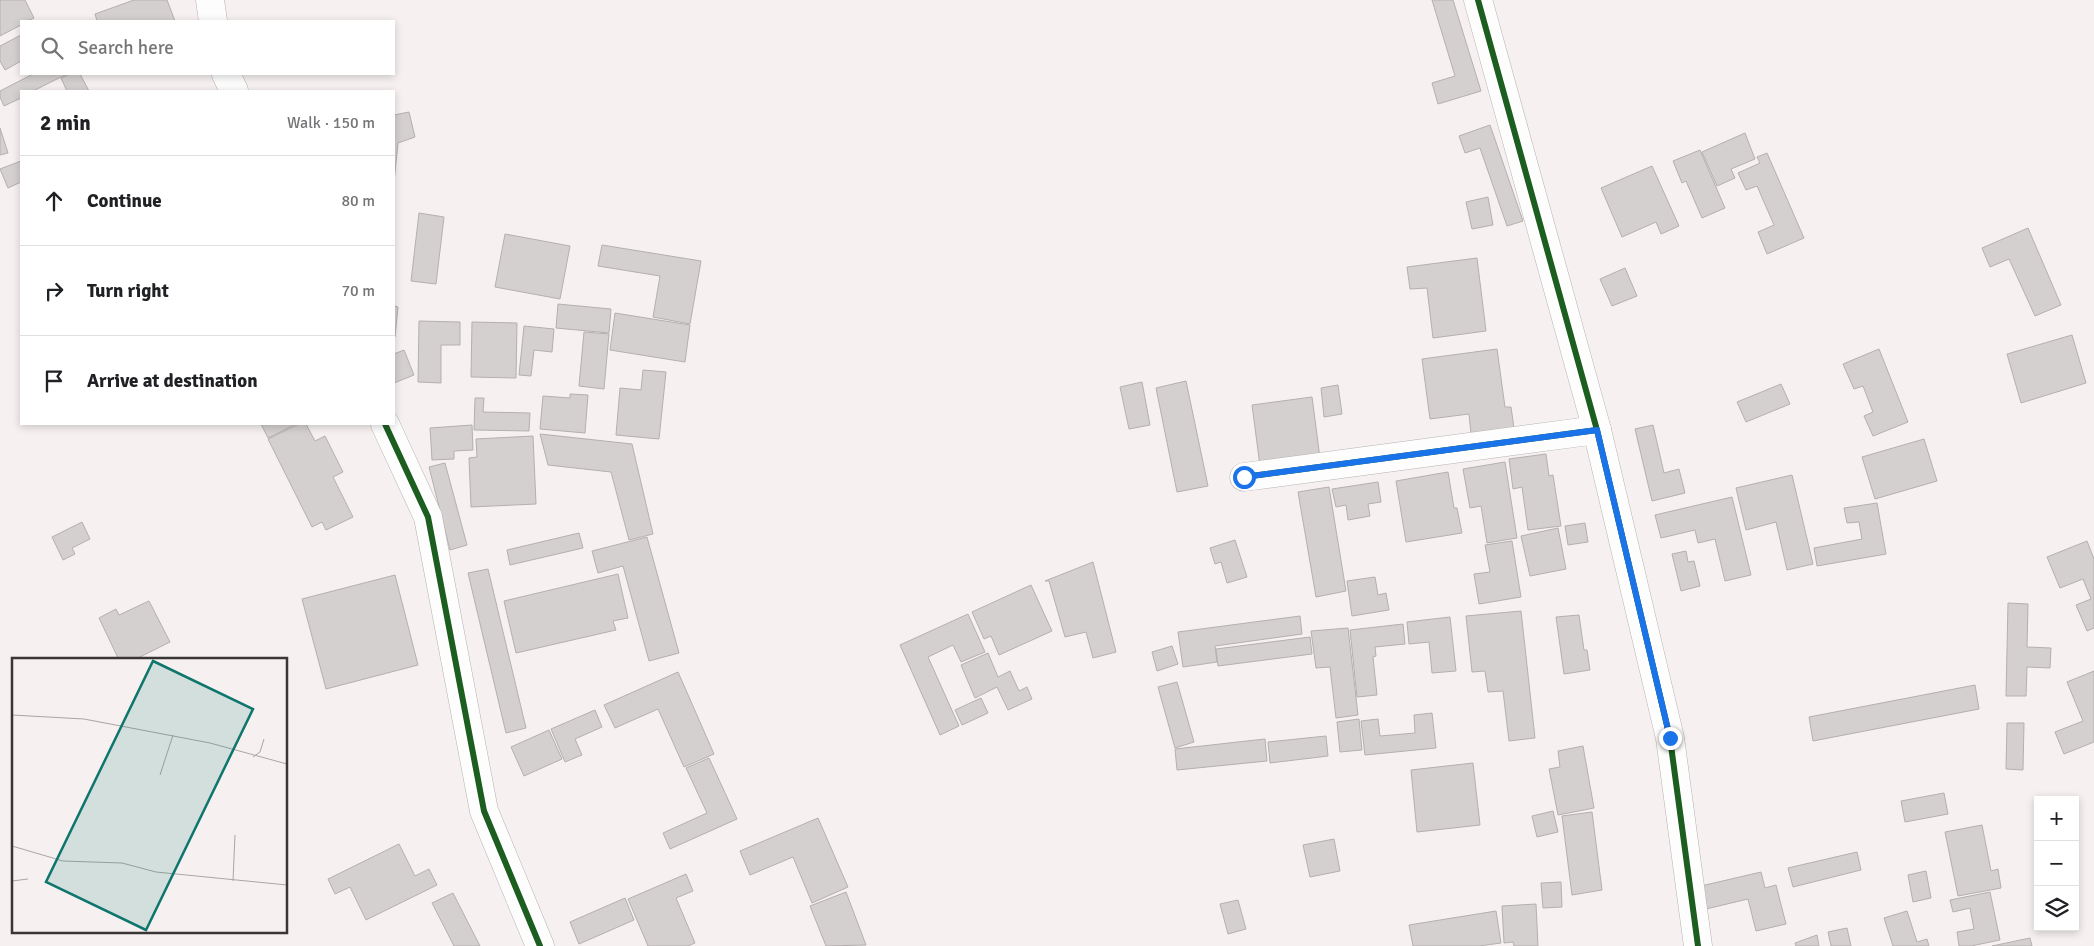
<!DOCTYPE html>
<html lang="en">
<head>
<meta charset="utf-8">
<style>
  :root { --surface:#fff; --page:#f6f6f6; --text:#202124; --muted:#757577; --line:#e0e0e0 }
  body { margin:0; font-family:Signika,sans-serif; background:var(--page); color:var(--text) }
  .controls { position:absolute; right:15px; bottom:15px; display:grid; overflow:hidden; border-radius:0px; box-shadow:0 2px 8px #0003 }
  .controls button { width:45px; height:45px; display:grid; place-items:center; padding:0; border:0; border-bottom:1px solid var(--line); background:var(--surface); color:var(--text); font:25px sans-serif }
  .stop { position:absolute; width:15px; height:15px; margin:-11px; border:4px solid #1a73e8; border-radius:50%; background:#fff }
  .stop.end { background:#1a73e8; border-color:#fff; box-shadow:0 1px 5px #0008 }
  .list { margin:0; padding:0; list-style:none }
  h2 { display:flex; justify-content:space-between; align-items:center; height:65px; margin:0; padding:0 20px; font-size:21px }
  h2 small { font-size:16px; font-weight:400; color:var(--muted) }
  .list li { display:grid; grid-template-columns:32px 1fr auto; gap:15px; align-items:center; box-sizing:border-box; height:90px; padding:0 20px; border-top:1px solid var(--line) }
  .list b { display:block; font-size:19px; white-space:nowrap }
  .list em { font-size:16px; font-style:normal; color:var(--muted) }
  .icon { flex:none; width:28px; height:28px; fill:none; stroke:currentColor; stroke-width:2; stroke-linecap:round; stroke-linejoin:round }
  .map { position:relative; flex:none; width:2094px; height:946px; overflow:hidden }
  .search { position:absolute; background:var(--surface); box-shadow:0 2px 8px #0003; left:20px; top:20px; width:375px; height:55px; display:flex; align-items:center; gap:12px; box-sizing:border-box; padding:0 18px; border-radius:0px; color:var(--muted); font-size:19px }
  .panel { position:absolute; background:var(--surface); box-shadow:0 2px 8px #0003; left:20px; top:90px; width:375px; height:335px; border-radius:0px }
  .map>svg:first-child { display:block }
</style>
</head>
<body>
<div class="map">
<svg width="2094" height="946" viewBox="0 0 2094 946">
  <rect width="100%" height="100%" fill="#f6f1f0"/>
  <g fill="#d4d0cf" stroke="#b4b0af">
    <polygon points="0,0 25,0 34,18 27,21 21,21 21,25 0,36"/>
    <polygon points="134,0 167,0 175,21 97,21 95,14"/>
    <polygon points="1432,0 1453,0 1481,91 1438,104 1432,83 1455,76"/>
    <polygon points="21,35 21,61 5,70 0,61 0,46"/>
    <polygon points="33,74 67,74 33,91 21,91 21,98 4,106 0,97 0,91"/>
    <polygon points="70,74 80,74 89,91 67,91 61,78"/>
    <polygon points="409,112 415,137 398,143 394,182 394,115"/>
    <polygon points="1490,125 1523,221 1507,226 1480,148 1465,153 1459,136"/>
    <polygon points="0,128 8,153 0,155"/>
    <polygon points="1745,133 1755,159 1731,169 1735,178 1717,186 1702,152"/>
    <polygon points="1700,150 1725,208 1702,218 1686,181 1682,183 1673,161"/>
    <polygon points="1767,153 1804,238 1767,254 1758,232 1774,225 1757,186 1746,190 1738,173 1760,163 1757,157"/>
    <polygon points="21,161 21,182 8,188 0,169"/>
    <polygon points="1652,166 1679,226 1661,234 1656,222 1622,237 1601,188"/>
    <polygon points="1488,197 1493,225 1472,229 1466,202"/>
    <polygon points="419,213 444,217 436,284 411,281"/>
    <polygon points="2028,228 2061,305 2035,316 2009,259 1990,267 1982,248"/>
    <polygon points="505,234 570,246 560,299 495,287"/>
    <polygon points="602,245 701,261 690,324 653,317 660,276 598,266"/>
    <polygon points="1477,258 1486,331 1433,338 1427,288 1410,289 1407,267"/>
    <polygon points="1625,268 1637,296 1612,306 1600,279"/>
    <polygon points="558,304 611,309 609,333 556,328"/>
    <polygon points="394,306 398,307 395,337 394,336"/>
    <polygon points="615,313 690,325 685,362 610,350"/>
    <polygon points="419,321 460,322 460,345 441,345 441,383 418,382"/>
    <polygon points="472,322 517,323 516,378 471,377"/>
    <polygon points="524,326 554,329 552,352 534,350 531,376 519,375"/>
    <polygon points="584,332 609,334 604,389 579,386"/>
    <polygon points="2072,335 2086,383 2021,403 2007,354"/>
    <polygon points="1497,349 1505,407 1511,407 1514,428 1471,434 1469,414 1430,419 1422,359"/>
    <polygon points="1879,349 1908,422 1873,436 1864,416 1873,412 1863,386 1854,389 1843,364"/>
    <polygon points="404,350 414,375 394,383 394,354"/>
    <polygon points="643,370 666,372 659,439 616,435 620,388 641,390"/>
    <polygon points="1186,381 1208,486 1177,492 1156,388"/>
    <polygon points="1142,382 1150,425 1129,429 1120,387"/>
    <polygon points="1781,384 1790,404 1746,422 1737,402"/>
    <polygon points="1338,385 1342,414 1324,417 1321,388"/>
    <polygon points="570,394 588,395 585,433 540,429 543,396 570,398"/>
    <polygon points="1312,397 1320,458 1260,466 1252,405"/>
    <polygon points="475,398 484,398 483,412 530,413 529,431 474,430"/>
    <polygon points="261,424 296,424 268,438"/>
    <polygon points="299,424 306,424 315,441 325,436 343,472 333,477 353,517 326,530 322,522 312,527 268,439"/>
    <polygon points="472,425 473,450 454,451 454,459 432,460 430,428"/>
    <polygon points="1653,425 1664,473 1679,469 1685,493 1652,501 1635,429"/>
    <polygon points="540,434 632,444 653,534 629,540 611,472 548,465"/>
    <polygon points="533,436 536,504 471,507 469,458 477,457 476,439"/>
    <polygon points="1924,439 1937,481 1875,499 1862,457"/>
    <polygon points="1546,454 1549,476 1553,475 1561,526 1528,530 1522,487 1513,489 1509,459"/>
    <polygon points="1505,462 1517,538 1487,543 1481,506 1470,508 1463,469"/>
    <polygon points="445,463 467,545 450,550 429,467"/>
    <polygon points="1448,472 1454,508 1457,508 1462,533 1406,542 1396,481"/>
    <polygon points="1792,475 1813,564 1787,570 1776,522 1746,530 1736,488"/>
    <polygon points="1378,482 1381,502 1368,504 1370,516 1348,520 1346,505 1336,507 1332,489"/>
    <polygon points="1329,487 1346,591 1316,597 1298,492"/>
    <polygon points="1732,497 1751,575 1725,581 1715,539 1698,543 1695,530 1661,538 1655,515"/>
    <polygon points="1877,503 1886,554 1817,566 1814,548 1862,539 1859,522 1847,523 1844,508"/>
    <polygon points="82,522 90,539 72,548 75,554 63,560 52,537"/>
    <polygon points="1585,523 1588,542 1568,545 1565,526"/>
    <polygon points="1558,528 1566,569 1530,576 1521,536"/>
    <polygon points="579,533 583,548 510,565 507,550"/>
    <polygon points="647,537 679,653 649,661 623,566 598,573 592,551"/>
    <polygon points="1235,540 1247,577 1227,583 1221,562 1215,564 1210,548"/>
    <polygon points="1512,541 1521,597 1479,604 1474,574 1490,572 1485,545"/>
    <polygon points="2087,541 2094,559 2094,628 2087,631 2076,605 2091,599 2083,579 2060,588 2047,557"/>
    <polygon points="1686,551 1688,562 1694,561 1700,586 1681,591 1672,554"/>
    <polygon points="1093,562 1116,652 1093,658 1086,632 1065,637 1049,581 1045,581"/>
    <polygon points="488,569 526,728 506,733 468,573"/>
    <polygon points="618,574 628,618 613,621 616,630 516,653 504,601"/>
    <polygon points="395,575 418,665 326,689 302,599"/>
    <polygon points="1375,577 1378,595 1386,593 1389,610 1352,616 1347,581"/>
    <polygon points="1031,585 1052,631 999,655 991,636 984,639 972,612"/>
    <polygon points="149,601 170,642 134,660 119,660 99,618 116,609 119,615"/>
    <polygon points="2008,603 2028,604 2027,647 2051,648 2050,668 2027,667 2026,696 2006,696"/>
    <polygon points="1521,611 1535,738 1509,741 1503,691 1488,692 1485,671 1472,672 1466,616"/>
    <polygon points="968,614 985,652 961,662 953,645 928,657 959,726 940,735 900,645"/>
    <polygon points="1579,615 1584,650 1587,650 1590,670 1564,674 1556,617"/>
    <polygon points="1300,616 1302,634 1215,646 1217,662 1183,667 1178,632"/>
    <polygon points="1450,617 1456,671 1432,673 1429,642 1409,644 1407,622"/>
    <polygon points="1403,624 1405,644 1375,647 1376,656 1373,657 1377,695 1357,697 1350,630"/>
    <polygon points="1348,628 1358,715 1336,718 1330,667 1316,668 1311,631"/>
    <polygon points="1310,637 1312,654 1218,666 1216,649"/>
    <polygon points="1172,646 1178,664 1157,671 1152,652"/>
    <polygon points="988,653 998,677 1010,671 1019,691 1027,687 1032,699 1008,710 997,687 975,698 961,665"/>
    <polygon points="2094,671 2094,742 2064,754 2055,732 2083,721 2067,682"/>
    <polygon points="678,672 714,754 684,767 658,709 615,728 604,705"/>
    <polygon points="1177,682 1194,742 1175,748 1158,687"/>
    <polygon points="1975,685 1979,709 1813,741 1809,717"/>
    <polygon points="981,698 988,713 962,725 955,710"/>
    <polygon points="595,710 602,727 575,739 582,755 565,762 551,729"/>
    <polygon points="1432,713 1436,748 1365,755 1361,721 1378,719 1380,736 1415,733 1414,715"/>
    <polygon points="1359,719 1362,750 1340,752 1337,722"/>
    <polygon points="2007,723 2024,723 2023,770 2006,769"/>
    <polygon points="549,730 562,759 524,776 511,747"/>
    <polygon points="1326,736 1328,756 1270,763 1268,742"/>
    <polygon points="1265,739 1267,761 1177,770 1175,749"/>
    <polygon points="1583,746 1594,808 1558,815 1549,769 1560,767 1558,751"/>
    <polygon points="709,758 737,819 670,849 663,833 707,813 686,768"/>
    <polygon points="1473,763 1480,825 1417,832 1411,770"/>
    <polygon points="1944,793 1948,814 1905,822 1901,801"/>
    <polygon points="1553,811 1558,832 1537,837 1532,816"/>
    <polygon points="1592,812 1602,890 1572,895 1562,816"/>
    <polygon points="818,818 848,887 812,903 793,857 750,875 740,851"/>
    <polygon points="1982,825 1991,871 1998,869 2001,888 1958,896 1945,832"/>
    <polygon points="1334,839 1340,871 1310,877 1303,845"/>
    <polygon points="399,844 415,876 429,869 437,885 366,920 350,887 335,894 328,879"/>
    <polygon points="1857,852 1861,870 1793,887 1788,868"/>
    <polygon points="1926,871 1931,898 1913,902 1908,875"/>
    <polygon points="1761,872 1765,888 1776,885 1786,924 1756,931 1748,899 1706,909 1701,886"/>
    <polygon points="686,874 693,891 676,898 695,943 688,946 648,946 628,899"/>
    <polygon points="1561,882 1562,907 1543,908 1541,883"/>
    <polygon points="846,892 866,945 826,946 810,906"/>
    <polygon points="1990,892 2000,940 1971,946 1959,946 1957,932 1974,929 1970,908 1953,912 1950,900"/>
    <polygon points="453,893 480,946 454,946 432,903"/>
    <polygon points="625,898 634,920 579,944 570,922"/>
    <polygon points="1238,900 1246,929 1228,934 1220,904"/>
    <polygon points="1536,904 1538,946 1514,946 1513,942 1504,943 1502,906"/>
    <polygon points="1496,911 1501,943 1479,946 1413,946 1409,925"/>
    <polygon points="1907,911 1917,942 1927,939 1929,946 1893,946 1884,918"/>
    <polygon points="1847,928 1851,946 1831,946 1828,932"/>
    <polygon points="1817,935 1819,946 1796,946 1795,943"/>
    <polygon points="2030,938 2032,946 1992,946"/>
  </g>
  <g fill="none" stroke-linecap="round" stroke-linejoin="round">
    <g stroke="#b6b2b1" stroke-width="29">
      <g id="minor">
        <polyline points="210,0 213,21"/>
        <polyline points="1478,0 1597,430 1670,738 1698,946"/>
        <polyline points="226,74 234,91"/>
        <polyline points="385,424 428,517 484,811 540,946"/>
        <polyline points="1244,477 1597,430"/>
      </g>
    </g>
    <use href="#minor" stroke="#fefdfd" stroke-width="28"/>
    <g stroke="#fff" stroke-width="9">
      <g id="cycleway">
        <polyline points="1478,0 1597,430 1670,738 1698,946"/>
        <polyline points="385,424 428,517 484,811 540,946"/>
        <polyline points="1244,477 1597,430"/>
      </g>
    </g>
    <use href="#cycleway" stroke="#1b5e20" stroke-width="6"/>
  </g>
  <g fill="none" stroke-linecap="round" stroke-linejoin="round">
    <polyline stroke="#1a73e8" stroke-width="6" points="1244,477 1597,430 1670,738"/>
  </g>
  <g transform="translate(12 658)">
    <rect width="275" height="275" fill="#f6f1f0"/>
    <path fill="none" stroke="#aba6a5" stroke-width="1" d="M 0,57 L 72,61 L 198,85 L 275,106M 241,99 L 248,94 L 252,81M 148,117 L 161,77M 0,188 L 51,203 L 110,205 L 144,214 L 275,227M 0,223 L 16,221M 221,223 L 223,177"/>
    <path fill="#0f766e" fill-opacity="0.15" stroke="#0f766e" stroke-width="2.5" d="M 141,3 L 241,51 L 134,272 L 34,224 Z"/>
    <rect width="275" height="275" fill="none" stroke="#3a3635" stroke-width="2.5"/>
  </g>
</svg>
<div class="controls">
<button>+</button>
<button>−</button>
<button><svg class="icon" aria-label="layers" viewBox="0 0 24 24"><path d="M12 4l9 5-9 5-9-5zM3 14l9 5 9-5"/></svg></button>
</div>
<div class="stop" style="left:1244px;top:477px"></div>
<div class="stop end" style="left:1670px;top:738px"></div>
<div class="search"><svg class="icon" aria-label="search" viewBox="0 0 24 24"><circle cx="10" cy="10" r="6"/><path d="M15 15l6 6"/></svg>Search here</div>
<section class="panel">
<h2>2 min<small>Walk · 150 m</small></h2>
<ul class="list">
<li><svg class="icon" aria-label="ahead" viewBox="0 0 24 24"><path d="M12 20V5M6 11l6-6 6 6"/></svg><div><b>Continue</b></div><em>80 m</em></li>
<li><svg class="icon" aria-label="right" viewBox="0 0 24 24"><path d="M7 20v-9h11M14 6l5 5-5 5"/></svg><div><b>Turn right</b></div><em>70 m</em></li>
<li><svg class="icon" aria-label="arrive" viewBox="0 0 24 24"><path d="M6 21V4h12l-3 4 3 4H6"/></svg><div><b>Arrive at destination</b></div></li>
</ul>
</section>
</div>
</body>
</html>
